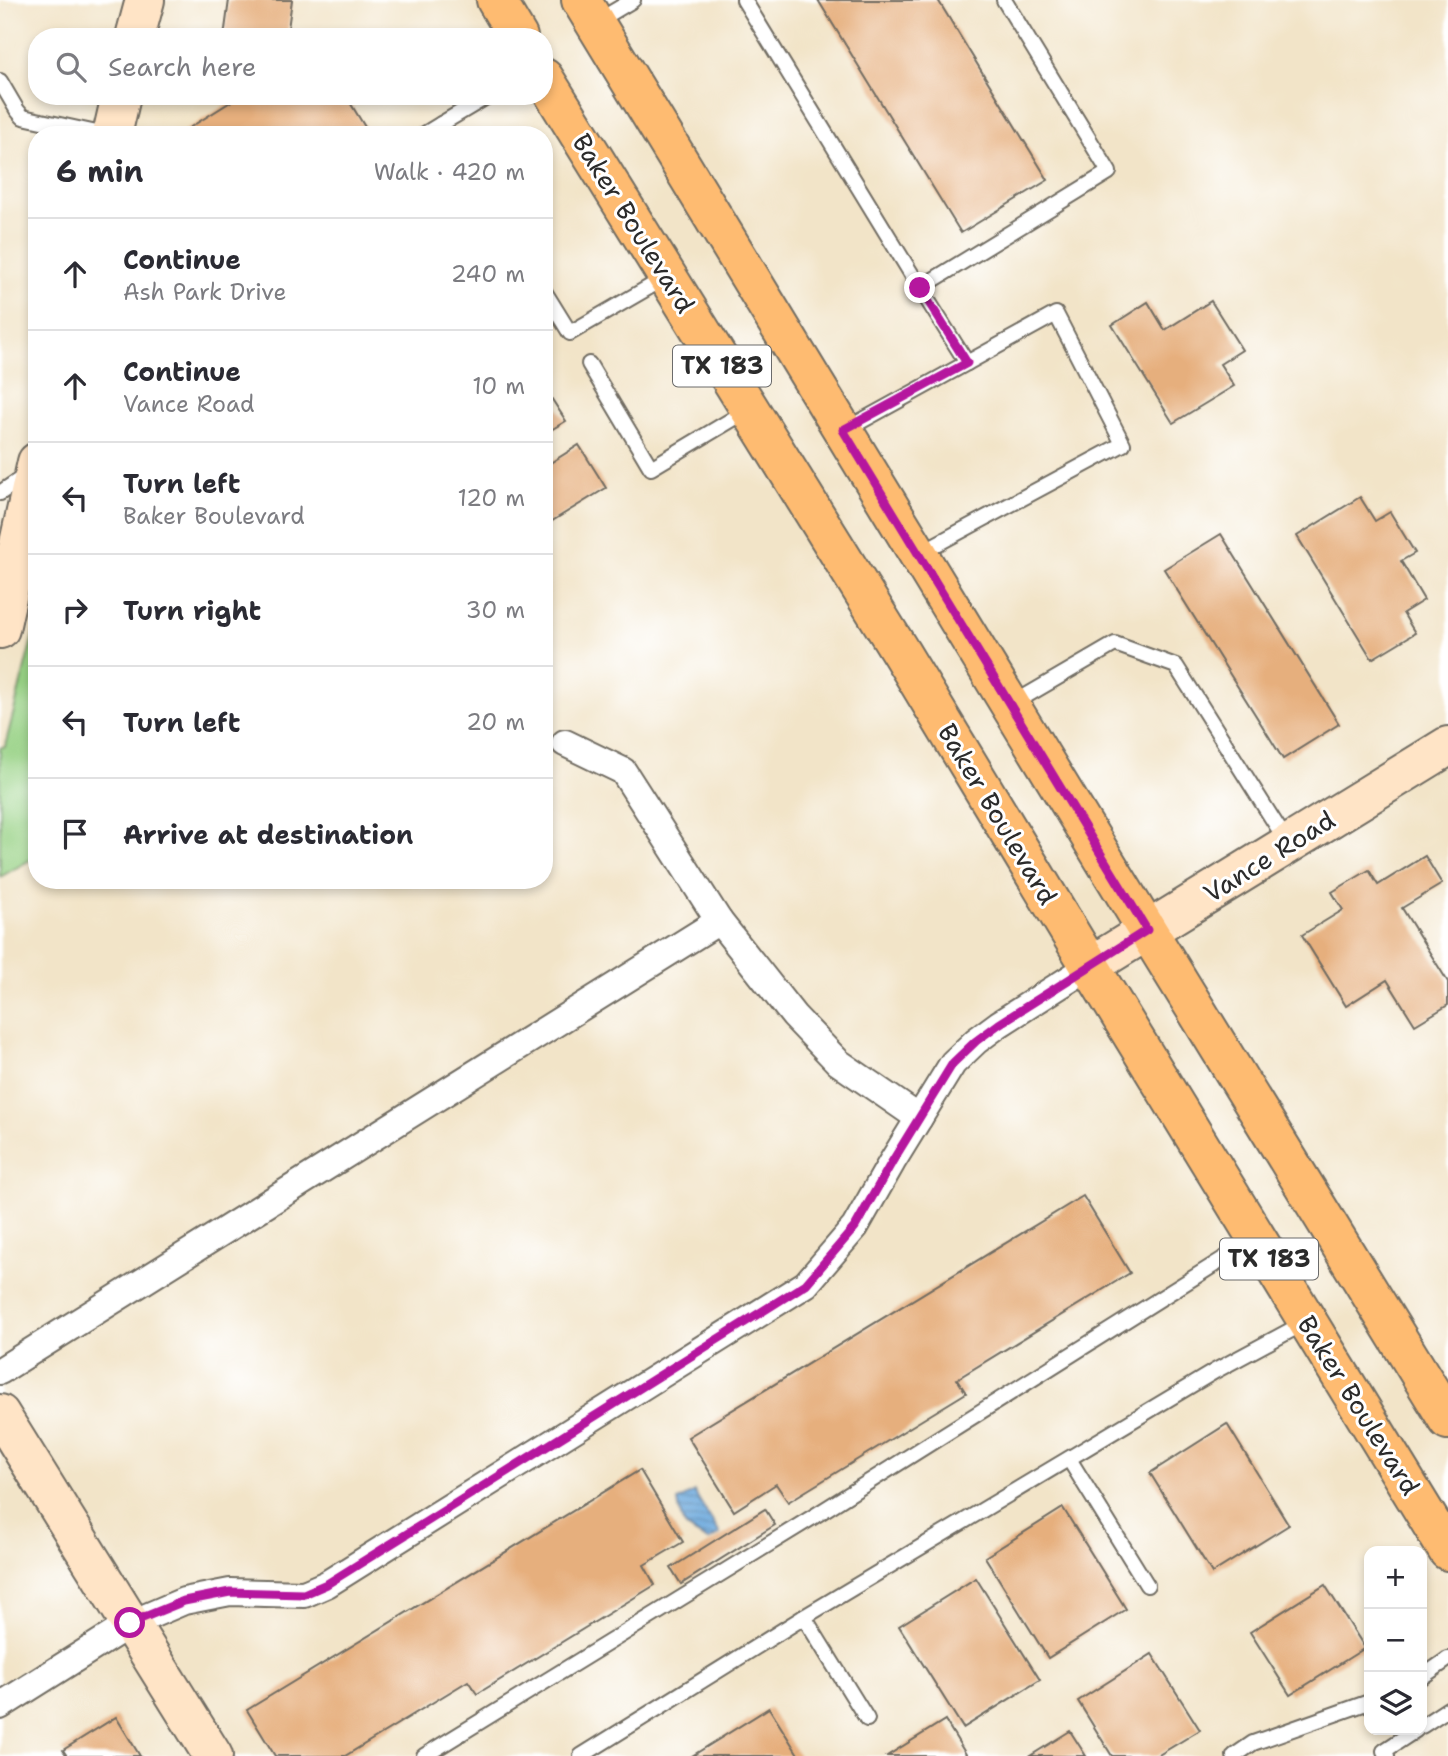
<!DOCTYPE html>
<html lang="en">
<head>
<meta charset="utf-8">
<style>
  :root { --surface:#fff; --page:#f2f2f3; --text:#2b2b33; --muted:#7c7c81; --line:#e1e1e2 }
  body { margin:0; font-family:"Shantell Sans",sans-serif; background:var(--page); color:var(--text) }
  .controls { position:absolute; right:21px; bottom:21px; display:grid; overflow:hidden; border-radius:14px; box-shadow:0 4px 10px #0003 }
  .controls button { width:63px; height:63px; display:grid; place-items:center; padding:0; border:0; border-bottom:2px solid var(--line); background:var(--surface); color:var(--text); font:35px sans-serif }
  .stop { position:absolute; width:21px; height:21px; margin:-16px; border:5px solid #b5179e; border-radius:50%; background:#fff }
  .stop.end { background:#b5179e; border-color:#fff; box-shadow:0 2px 7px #0008 }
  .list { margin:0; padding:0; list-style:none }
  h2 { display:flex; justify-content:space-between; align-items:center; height:91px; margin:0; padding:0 28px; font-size:30px }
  h2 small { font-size:23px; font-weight:400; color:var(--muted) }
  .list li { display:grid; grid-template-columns:46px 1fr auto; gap:21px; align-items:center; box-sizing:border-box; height:112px; padding:0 28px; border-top:2px solid var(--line) }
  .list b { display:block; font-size:26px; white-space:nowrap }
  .list p { margin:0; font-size:23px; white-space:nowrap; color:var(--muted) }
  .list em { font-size:23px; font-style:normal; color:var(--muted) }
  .icon { flex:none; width:38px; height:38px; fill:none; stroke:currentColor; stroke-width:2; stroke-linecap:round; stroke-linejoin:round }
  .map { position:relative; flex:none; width:1448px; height:1756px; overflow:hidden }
  .search { position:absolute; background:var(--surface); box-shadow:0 4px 10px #0003; left:28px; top:28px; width:525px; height:77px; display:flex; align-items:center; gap:18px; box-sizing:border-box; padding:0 24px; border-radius:28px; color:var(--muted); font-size:26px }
  .panel { position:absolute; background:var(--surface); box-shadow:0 4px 10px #0003; left:28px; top:126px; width:525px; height:763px; border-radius:28px }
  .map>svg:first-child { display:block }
</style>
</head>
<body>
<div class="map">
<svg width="1448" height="1756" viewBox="0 0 1448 1756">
  <defs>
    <pattern id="water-rules" width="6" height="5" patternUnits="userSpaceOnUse" patternTransform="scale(1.75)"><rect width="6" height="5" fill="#6ca9dd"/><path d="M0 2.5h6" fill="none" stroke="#598ab3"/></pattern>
  </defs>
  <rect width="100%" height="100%" fill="#fff"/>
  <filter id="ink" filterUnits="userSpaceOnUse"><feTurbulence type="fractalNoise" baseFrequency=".0143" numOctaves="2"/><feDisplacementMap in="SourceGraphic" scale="14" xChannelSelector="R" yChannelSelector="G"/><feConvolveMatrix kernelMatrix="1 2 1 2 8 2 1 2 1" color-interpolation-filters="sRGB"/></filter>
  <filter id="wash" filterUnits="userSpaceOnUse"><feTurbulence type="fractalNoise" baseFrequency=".00686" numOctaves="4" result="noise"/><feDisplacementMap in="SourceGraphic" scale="28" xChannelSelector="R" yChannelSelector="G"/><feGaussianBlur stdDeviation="1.57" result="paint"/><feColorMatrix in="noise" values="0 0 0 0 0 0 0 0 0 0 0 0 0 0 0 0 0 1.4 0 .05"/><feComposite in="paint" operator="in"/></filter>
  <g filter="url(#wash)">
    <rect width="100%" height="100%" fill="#f2e4c8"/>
    <polygon fill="#97d184" stroke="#617e58" stroke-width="2" points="37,620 37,856 0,877 0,748 5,746"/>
    <path fill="url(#water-rules)" stroke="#4c6a84" stroke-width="2" d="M 694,1492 L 720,1534 L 708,1541 C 684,1527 682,1529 678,1501 Z"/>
    <g id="blocks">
      <g fill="#e6af7d">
        <polygon points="229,0 292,0 287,36 255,32 254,37 224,37"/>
        <polygon points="818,0 938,0 1048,180 961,233"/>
        <polygon points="240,96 346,96 368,132 363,135 178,135"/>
        <polygon points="1211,301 1242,350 1220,364 1234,386 1173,423 1112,325 1148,302 1165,330"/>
        <polygon points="544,387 566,421 544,434"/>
        <polygon points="579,445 606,488 544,526 544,467"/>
        <polygon points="1360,497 1375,521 1390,512 1415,553 1401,561 1424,600 1403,613 1415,633 1372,659 1297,536"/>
        <polygon points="1221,534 1339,724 1283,759 1164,569"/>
        <polygon points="1425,856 1442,884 1402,908 1448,982 1448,1005 1415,1025 1387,980 1346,1006 1302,935 1343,910 1332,892 1369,870 1378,885"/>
        <polygon points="1083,1196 1130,1273 957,1379 966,1393 788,1502 776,1484 734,1511 688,1437"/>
        <polygon points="1227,1424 1289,1525 1212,1573 1150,1473"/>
        <polygon points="640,1470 683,1542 644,1565 655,1585 477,1694 468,1681 345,1756 275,1756 247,1710"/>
        <polygon points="1063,1508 1126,1609 1048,1658 985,1557"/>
        <polygon points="765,1509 775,1525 681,1584 671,1568"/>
        <polygon points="976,1578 1040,1680 963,1728 899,1626"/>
        <polygon points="1325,1585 1365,1648 1290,1695 1250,1632"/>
        <polygon points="1152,1654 1200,1730 1157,1756 1112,1756 1078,1701"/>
        <polygon points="769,1708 799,1756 692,1756"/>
        <polygon points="116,1717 140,1756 67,1756 63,1750"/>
        <polygon points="945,1720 967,1756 887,1756"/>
        <polygon points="1070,1731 1086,1756 1030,1756"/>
      </g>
    </g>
  </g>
  <g filter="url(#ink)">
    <use href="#blocks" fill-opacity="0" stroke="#716c62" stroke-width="2"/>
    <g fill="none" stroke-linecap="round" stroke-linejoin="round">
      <g stroke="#716c62" stroke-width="18">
        <g id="lane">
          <polyline points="744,0 920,288 1109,172 1004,0"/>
          <polyline points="596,22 633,0"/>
          <polyline points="0,81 17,110 23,117 106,135"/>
          <polyline points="423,135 441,124"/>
          <polyline points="448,135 441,124 488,96"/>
          <polyline points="920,288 967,363"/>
          <polyline points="544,291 570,333 665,278"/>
          <polyline points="589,364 651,468 748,410"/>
          <polyline points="845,430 1056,314 1123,444 920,553"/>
          <polyline points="0,493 28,474"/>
          <polyline points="1012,704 1115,644 1176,666 1287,842"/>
          <polyline points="1069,1459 1147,1585"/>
          <polyline points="804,1617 867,1719"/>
          <polyline points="1422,1677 1448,1659"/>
          <polyline points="1422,1726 1448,1709"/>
          <polyline points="424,1756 813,1517 1255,1239"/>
          <polyline points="581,1756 804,1617 1215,1371 1306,1322"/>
          <polyline points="1234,1756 1253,1743 1369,1702"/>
          <polyline points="1387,1756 1384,1751 1416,1730"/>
        </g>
      </g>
      <g stroke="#716c62" stroke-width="30">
        <g id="street">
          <polyline points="565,743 623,771 719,921 794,1016 838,1062 919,1118"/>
          <polyline points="0,1371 719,921"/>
          <polyline points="0,1706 130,1624 184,1601 230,1592 304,1594 327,1584 806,1284 855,1227 892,1162 953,1063 976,1041 999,1024 1090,966"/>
        </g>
      </g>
      <g stroke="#716c62" stroke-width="42">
        <g id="secondary">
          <polyline points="135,37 145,0"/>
          <polyline points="112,135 121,96"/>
          <polyline points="0,629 37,462"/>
          <polyline points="1090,966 1448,746"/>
          <polyline points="0,1414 213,1756"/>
        </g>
      </g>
      <g stroke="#716c62" stroke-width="42">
        <g id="primary">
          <polyline points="496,0 518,37"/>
          <polyline points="581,0 1147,930 1448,1420"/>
          <polyline points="544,78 901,653 1090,966 1448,1551"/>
        </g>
      </g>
      <use href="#lane" stroke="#fff" stroke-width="14"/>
      <use href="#street" stroke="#fff" stroke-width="26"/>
      <use href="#secondary" stroke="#ffe4c6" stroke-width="38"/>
      <use href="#primary" stroke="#febb71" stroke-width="38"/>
    </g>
  </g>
  <g fill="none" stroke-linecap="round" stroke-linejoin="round" filter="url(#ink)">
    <polyline stroke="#b5179e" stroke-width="9" points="130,1623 184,1601 230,1592 304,1594 327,1584 806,1284 855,1227 892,1162 953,1063 976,1041 999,1024 1147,930 843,430 967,363 920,288"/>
  </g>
  <g text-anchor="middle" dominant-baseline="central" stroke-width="6" stroke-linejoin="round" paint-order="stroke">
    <g fill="#fff" stroke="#6b6b6b" stroke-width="2">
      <rect x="673" y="345.5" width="98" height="41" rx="5"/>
      <rect x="1220" y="1238.5" width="98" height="41" rx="5"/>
    </g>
    <g font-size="24" font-weight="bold" fill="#2b2b2b">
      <text x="722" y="366">TX 183</text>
      <text x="1269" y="1259">TX 183</text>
    </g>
    <g font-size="26" fill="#2b2b2b" stroke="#fff">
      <text transform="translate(634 223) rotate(58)">Baker Boulevard</text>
      <text transform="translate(998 814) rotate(59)">Baker Boulevard</text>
      <text transform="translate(1269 856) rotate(-32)">Vance Road</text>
      <text transform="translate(1359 1405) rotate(58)">Baker Boulevard</text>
    </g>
  </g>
</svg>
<div class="controls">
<button>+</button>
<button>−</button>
<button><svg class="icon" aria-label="layers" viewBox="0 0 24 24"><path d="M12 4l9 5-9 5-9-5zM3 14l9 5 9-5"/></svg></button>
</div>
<div class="stop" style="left:130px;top:1623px"></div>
<div class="stop end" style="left:920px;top:288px"></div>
<div class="search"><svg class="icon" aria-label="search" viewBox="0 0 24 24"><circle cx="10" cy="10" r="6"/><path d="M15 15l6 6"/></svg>Search here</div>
<section class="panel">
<h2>6 min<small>Walk · 420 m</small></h2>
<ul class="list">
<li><svg class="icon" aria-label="ahead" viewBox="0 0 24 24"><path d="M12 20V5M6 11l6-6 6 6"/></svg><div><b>Continue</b><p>Ash Park Drive</p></div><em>240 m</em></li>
<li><svg class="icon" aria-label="ahead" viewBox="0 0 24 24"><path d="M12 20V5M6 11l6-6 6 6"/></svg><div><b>Continue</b><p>Vance Road</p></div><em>10 m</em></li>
<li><svg class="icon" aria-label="left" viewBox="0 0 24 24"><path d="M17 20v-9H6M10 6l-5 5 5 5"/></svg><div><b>Turn left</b><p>Baker Boulevard</p></div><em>120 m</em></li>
<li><svg class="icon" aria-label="right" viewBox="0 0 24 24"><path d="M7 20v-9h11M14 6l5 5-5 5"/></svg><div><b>Turn right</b></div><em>30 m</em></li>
<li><svg class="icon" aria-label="left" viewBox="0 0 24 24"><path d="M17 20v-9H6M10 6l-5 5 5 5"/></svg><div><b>Turn left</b></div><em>20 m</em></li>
<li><svg class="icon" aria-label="arrive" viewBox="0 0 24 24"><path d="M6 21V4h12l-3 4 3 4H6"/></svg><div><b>Arrive at destination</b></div></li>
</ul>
</section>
</div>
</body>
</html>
